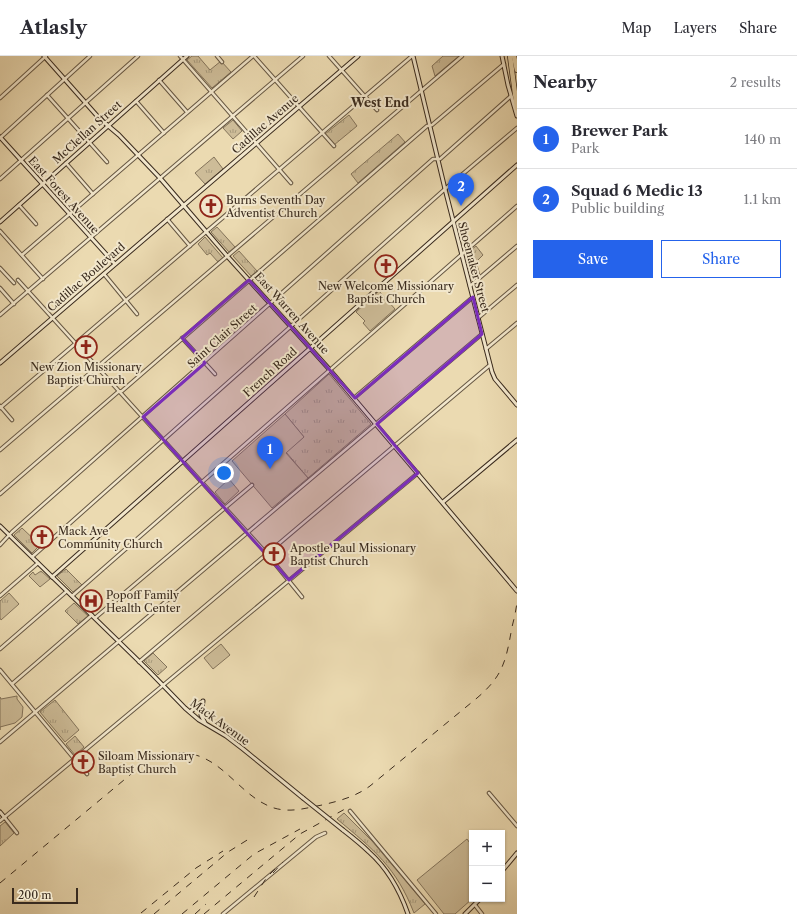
<!DOCTYPE html>
<html lang="en">
<head>
<meta charset="utf-8">
<style>
  :root { --surface:#fff; --page:#f7f7f7; --text:#2b2b33; --muted:#7c7c81; --line:#e1e1e2; --accent:#2563eb }
  body { margin:0; font-family:"Libre Caslon Text",serif; background:var(--page); color:var(--text) }
  .controls { position:absolute; right:12px; bottom:12px; display:grid; overflow:hidden; border-radius:0px; box-shadow:0 1px 3px #0004 }
  .controls button { width:36px; height:36px; display:grid; place-items:center; padding:0; border:0; border-bottom:1px solid var(--line); background:var(--surface); color:var(--text); font:20px sans-serif }
  .scale { position:absolute; left:12px; bottom:10px; width:66px; box-sizing:border-box; padding-left:4px; border:2px solid #3a2b1e; border-top:0; font-size:11px; line-height:14px; white-space:nowrap; color:#3a2b1e; -webkit-text-stroke:3px #f2e7cc; paint-order:stroke }
  .you { position:absolute; left:224px; top:417px; width:14px; height:14px; margin:-10px; border:3px solid #fff; border-radius:50%; background:#1a73e8; box-shadow:0 0 0 6px #1a73e833 }
  .badge { display:grid; place-items:center; width:26px; height:26px; border-radius:50%; background:var(--accent); color:#fff; font-size:13px; font-weight:700 }
  .pin { position:absolute; translate:-50% -33px; filter:drop-shadow(0 1px 2px #0008) }
  .pin::after { content:''; position:absolute; top:21px; width:14px; height:12px; background:inherit; clip-path:polygon(0 0,100% 0,50% 100%) }
  .list { margin:0; padding:0; list-style:none }
  h2 { display:flex; justify-content:space-between; align-items:center; height:52px; margin:0; padding:0 16px; font-size:17px }
  h2 small { font-size:13px; font-weight:400; color:var(--muted) }
  .list li { display:grid; grid-template-columns:26px 1fr auto; gap:12px; align-items:center; box-sizing:border-box; height:60px; padding:0 16px; border-top:1px solid var(--line) }
  .list b { display:block; font-size:15px; white-space:nowrap }
  .list p { margin:0; font-size:13px; white-space:nowrap; color:var(--muted) }
  .list em { font-size:13px; font-style:normal; color:var(--muted) }
  .actions { display:flex; gap:8px; padding:12px 16px }
  .actions a { flex:1; padding:9px 0; border:1px solid var(--accent); border-radius:0px; text-align:center; font-size:14px; color:var(--accent) }
  .actions .main { background:var(--accent); color:#fff }
  .map { position:relative; flex:none; width:517px; height:858px; overflow:hidden }
  header { display:flex; align-items:center; gap:24px; box-sizing:border-box; height:56px; padding:0 20px; background:var(--surface); border-bottom:1px solid var(--line) }
  header strong { font-size:19px }
  nav { display:flex; gap:22px; margin-inline-start:auto; font-size:14px }
  main { display:flex }
  aside { flex:1; background:var(--surface) }
  .map>svg:first-child { display:block }
</style>
</head>
<body>
<header>
<strong>Atlasly</strong>
<nav><a>Map</a><a>Layers</a><a>Share</a></nav>
</header>
<main>
<div class="map">
<svg width="517" height="858" viewBox="0 0 517 858">
  <defs>
    <pattern id="grass-tufts" width="24" height="20" patternUnits="userSpaceOnUse"><rect width="24" height="20" fill="#cdbc98"/><path d="M3 7l-1-3M5 7V3M7 7l1-3M15 17l-1-3M17 17v-4M19 17l1-3" fill="none" stroke="#a7997b"/></pattern>
  </defs>
  <rect width="100%" height="100%" fill="#ebdab1"/>
  <filter id="stains"><feTurbulence type="fractalNoise" baseFrequency=".005" numOctaves="4"/><feColorMatrix values="0 0 0 0 .2 0 0 0 0 .09 0 0 0 0 .02 0 0 0 .5 -.17"/></filter>
  <radialGradient id="worn" r=".72"><stop offset=".6" stop-color="#630" stop-opacity="0"/><stop offset="1" stop-color="#630" stop-opacity=".3"/></radialGradient>
  <g fill="url(#grass-tufts)" stroke="#84745b">
    <polygon points="192,0 198,0 210,14 221,5 231,16 212,32 187,4"/>
    <polygon points="443,0 459,0 435,20 432,10"/>
    <polygon points="349,59 357,70 334,89 325,78"/>
    <polygon points="233,64 242,75 233,83 223,72"/>
    <polygon points="398,78 405,86 358,127 351,118"/>
    <polygon points="214,101 223,113 205,128 195,117"/>
    <polygon points="217,171 235,191 229,196 211,176"/>
    <polygon points="205,181 223,202 218,206 210,197 207,199 198,188"/>
    <polygon points="476,190 483,199 476,206 480,219 472,225 465,199"/>
    <polygon points="239,195 257,215 251,220 233,200"/>
    <polygon points="329,318 371,368 308,422 286,396 304,381 285,358"/>
    <polygon points="22,472 40,489 32,497 14,479"/>
    <polygon points="66,513 82,529 73,536 57,520"/>
    <polygon points="41,515 50,523 40,531 29,520 33,516 35,519"/>
    <polygon points="9,537 19,548 1,564 0,562 0,545"/>
    <polygon points="74,547 88,560 78,568 65,555"/>
    <polygon points="153,597 167,611 158,619 144,605"/>
    <polygon points="55,644 79,674 65,686 40,656"/>
    <polygon points="75,680 84,691 75,699 66,688"/>
    <path d="M 344,757 L 372,785 L 425,848 L 414,857 C 396,811 374,794 337,763 Z"/>
    <polygon points="5,766 14,777 0,790 0,770"/>
  </g>
  <g fill="#cdbc98" stroke="#84745b">
    <polygon points="379,235 395,253 370,275 363,267 365,265 356,256"/>
    <polygon points="285,358 304,381 286,397 308,422 272,452 232,405"/>
    <polygon points="229,423 239,435 225,448 215,436"/>
    <polygon points="221,588 230,599 213,613 204,602"/>
    <polygon points="17,640 17,643 23,651 22,661 15,667 0,671 0,674 0,641 1,643"/>
    <polygon points="467,783 472,790 472,843 455,858 444,858 417,824"/>
  </g>
  <g fill="none" stroke-linecap="round" stroke-linejoin="round">
    <g stroke="#665743" stroke-width="4.5">
      <g id="street">
        <polyline points="180,0 291,127"/>
        <polyline points="217,0 222,6"/>
        <polyline points="254,0 334,90"/>
        <polyline points="329,0 377,54"/>
        <polyline points="159,24 187,56"/>
        <polyline points="47,39 107,106"/>
        <polyline points="0,42 46,0"/>
        <polyline points="136,45 164,77"/>
        <polyline points="0,82 90,0"/>
        <polyline points="66,107 93,138"/>
        <polyline points="0,123 138,0"/>
        <polyline points="19,149 36,168"/>
        <polyline points="167,163 190,190"/>
        <polyline points="0,175 43,223"/>
        <polyline points="22,199 253,0"/>
        <polyline points="0,212 14,227"/>
        <polyline points="104,218 137,258"/>
        <polyline points="18,224 267,498 302,541"/>
        <polyline points="470,230 517,190"/>
        <polyline points="0,232 14,248"/>
        <polyline points="0,259 303,0"/>
        <polyline points="478,262 517,229"/>
        <polyline points="182,282 215,318"/>
        <polyline points="486,293 517,267"/>
        <polyline points="354,342 473,241"/>
        <polyline points="0,350 12,364"/>
        <polyline points="0,352 412,0"/>
        <polyline points="0,394 462,0"/>
        <polyline points="0,438 118,336 122,335 427,70 432,69 504,8"/>
        <polyline points="0,489 12,476 433,103 440,103 511,40"/>
        <polyline points="32,501 445,133 517,72"/>
        <polyline points="0,540 38,507"/>
        <polyline points="72,540 517,150"/>
        <polyline points="95,562 252,429"/>
        <polyline points="0,593 67,535"/>
        <polyline points="139,606 490,309"/>
        <polyline points="0,614 87,718"/>
        <polyline points="12,628 92,559"/>
        <polyline points="0,686 482,278"/>
        <polyline points="489,737 517,770"/>
        <polyline points="350,755 436,858"/>
        <polyline points="5,762 17,777"/>
        <polyline points="0,765 418,417"/>
        <polyline points="475,849 482,858"/>
        <polyline points="223,858 316,781 325,777"/>
      </g>
    </g>
    <g stroke="#3a2b1e" stroke-width="5">
      <g id="secondary">
        <polyline points="44,0 99,62 119,79 160,122 228,201 330,314 517,535"/>
        <polyline points="413,0 445,133 492,316 495,323 517,349"/>
        <polyline points="502,0 508,29 517,60"/>
        <polyline points="0,81 115,208"/>
        <polyline points="0,166 187,0"/>
        <polyline points="0,307 358,0"/>
        <polyline points="443,446 517,384"/>
        <polyline points="0,470 149,615 185,652 199,664 226,680 243,693 303,742"/>
        <polyline points="52,521 517,109"/>
        <polyline points="203,645 201,659 205,667"/>
        <polyline points="190,656 202,646"/>
        <polyline points="0,756 5,762"/>
        <path d="M 343,774 C 352,781 361,788 369,796 C 387,812 400,835 408,858"/>
        <polyline points="502,815 517,797"/>
        <polyline points="465,858 480,843"/>
      </g>
    </g>
    <g stroke="#3a2b1e" stroke-width="6">
      <g id="highway">
        <polyline points="510,0 517,52"/>
        <polyline points="514,0 517,14"/>
      </g>
    </g>
    <use href="#street" stroke="#f2e7cc" stroke-width="2.5"/>
    <use href="#secondary" stroke="#f2e7cc" stroke-width="3"/>
    <use href="#highway" stroke="#ebdab1" stroke-width="4.5"/>
    <g stroke="#3a2b1e" stroke-width="1" stroke-dasharray="7 7" stroke-linecap="butt">
      <polyline points="273,817 283,806"/>
      <path d="M 0,827 L 142,709 C 152,702 163,698 176,697 C 221,694 237,740 274,752 C 291,757 306,752 322,749 C 339,745 355,741 370,730 L 477,642 C 504,619 506,604 512,571 C 514,563 516,555 517,546"/>
      <polyline points="254,841 267,821 276,812"/>
      <polyline points="141,857 196,812 223,795"/>
      <polyline points="154,858 228,796 252,781"/>
      <polyline points="182,858 254,798 300,773"/>
      <polyline points="195,858 206,848"/>
      <polyline points="204,858 300,778 345,753"/>
    </g>
    <g stroke="#3a2b1e" stroke-width="5" stroke-linecap="butt">
      <polyline id="secondary-bridge" points="303,742 343,774"/>
    </g>
    <use href="#secondary-bridge" stroke="#f2e7cc" stroke-width="3"/>
  </g>
  <path fill="#7b2cbf" fill-opacity="0.2" stroke="#7b2cbf" stroke-width="3" stroke-linejoin="round" d="M 249,224 L 355,342 L 473,241 L 482,278 L 377,368 L 418,417 L 289,524 L 143,361 L 205,307 L 182,282 Z"/>
  <defs>
    <g id="church-ring" transform="scale(1.15)"><circle r="9.5" fill="#f2e7cc" stroke="#8f2418" stroke-width="1.5"/><path d="M-1.2-6h2.4v3.5h3.3v2.4h-3.3V6h-2.4V-.1h-3.3v-2.4h3.3Z" fill="#8f2418"/></g>
    <g id="hospital-ring" transform="scale(1.15)"><circle r="9.5" fill="#f2e7cc" stroke="#8f2418" stroke-width="1.5"/><path d="M-5-5h3v3.5h4V-5h3V5h-3V1.5h-4V5h-3Z" fill="#8f2418"/></g>
  </defs>
  <g fill-rule="evenodd">
    <use href="#church-ring" x="211" y="150"/>
    <use href="#church-ring" x="386" y="210"/>
    <use href="#church-ring" x="86" y="291"/>
    <use href="#church-ring" x="42" y="481"/>
    <use href="#church-ring" x="274" y="498"/>
    <use href="#hospital-ring" x="91" y="545"/>
    <use href="#church-ring" x="83" y="706"/>
  </g>
  <g text-anchor="middle" dominant-baseline="central" stroke-width="4" stroke-linejoin="round" paint-order="stroke">
    <g font-size="11" fill="#3a2b1e" stroke="#f2e7cc">
      <text transform="translate(265 68) rotate(-41)">Cadillac Avenue</text>
      <text transform="translate(87 76) rotate(-42)">McClellan Street</text>
      <text transform="translate(64 139) rotate(48)">East Forest Avenue</text>
      <text transform="translate(474 211) rotate(75)">Shoemaker Street</text>
      <text transform="translate(86 221) rotate(-41)">Cadillac Boulevard</text>
      <text transform="translate(292 257) rotate(48)">East Warren Avenue</text>
      <text transform="translate(222 280) rotate(-42)">Saint Clair Street</text>
      <text transform="translate(270 316) rotate(-42)">French Road</text>
      <text transform="translate(220 666) rotate(36)">Mack Avenue</text>
    </g>
    <g font-size="11" fill="#3a2b1e" stroke="#f2e7cc" text-anchor="start">
      <text x="226" y="144">Burns Seventh Day<tspan x="226" dy="13">Adventist Church</tspan></text>
      <text x="386" y="230" text-anchor="middle">New Welcome Missionary<tspan x="386" dy="13">Baptist Church</tspan></text>
      <text x="86" y="311" text-anchor="middle">New Zion Missionary<tspan x="86" dy="13">Baptist Church</tspan></text>
      <text x="58" y="475">Mack Ave<tspan x="58" dy="13">Community Church</tspan></text>
      <text x="290" y="492">Apostle Paul Missionary<tspan x="290" dy="13">Baptist Church</tspan></text>
      <text x="106" y="539">Popoff Family<tspan x="106" dy="13">Health Center</tspan></text>
      <text x="98" y="700">Siloam Missionary<tspan x="98" dy="13">Baptist Church</tspan></text>
    </g>
    <g font-size="12" font-weight="bold" fill="#3a2b1e" stroke="#f2e7cc">
      <text x="380" y="46">West End</text>
    </g>
  </g>
  <rect width="100%" height="100%" filter="url(#stains)"/>
  <rect width="100%" height="100%" fill="url(#worn)"/>
</svg>
<div class="controls">
<button>+</button>
<button>−</button>
</div>
<div class="scale">200 m</div>
<div class="you"></div>
<div class="pin badge" style="left:270px;top:413px">1</div>
<div class="pin badge" style="left:461px;top:150px">2</div>
</div>
<aside>
<h2>Nearby<small>2 results</small></h2>
<ul class="list">
<li><span class="badge">1</span><div><b>Brewer Park</b><p>Park</p></div><em>140 m</em></li>
<li><span class="badge">2</span><div><b>Squad 6 Medic 13</b><p>Public building</p></div><em>1.1 km</em></li>
</ul>
<div class="actions"><a class="main">Save</a><a>Share</a></div>
</aside>
</main>
</body>
</html>
